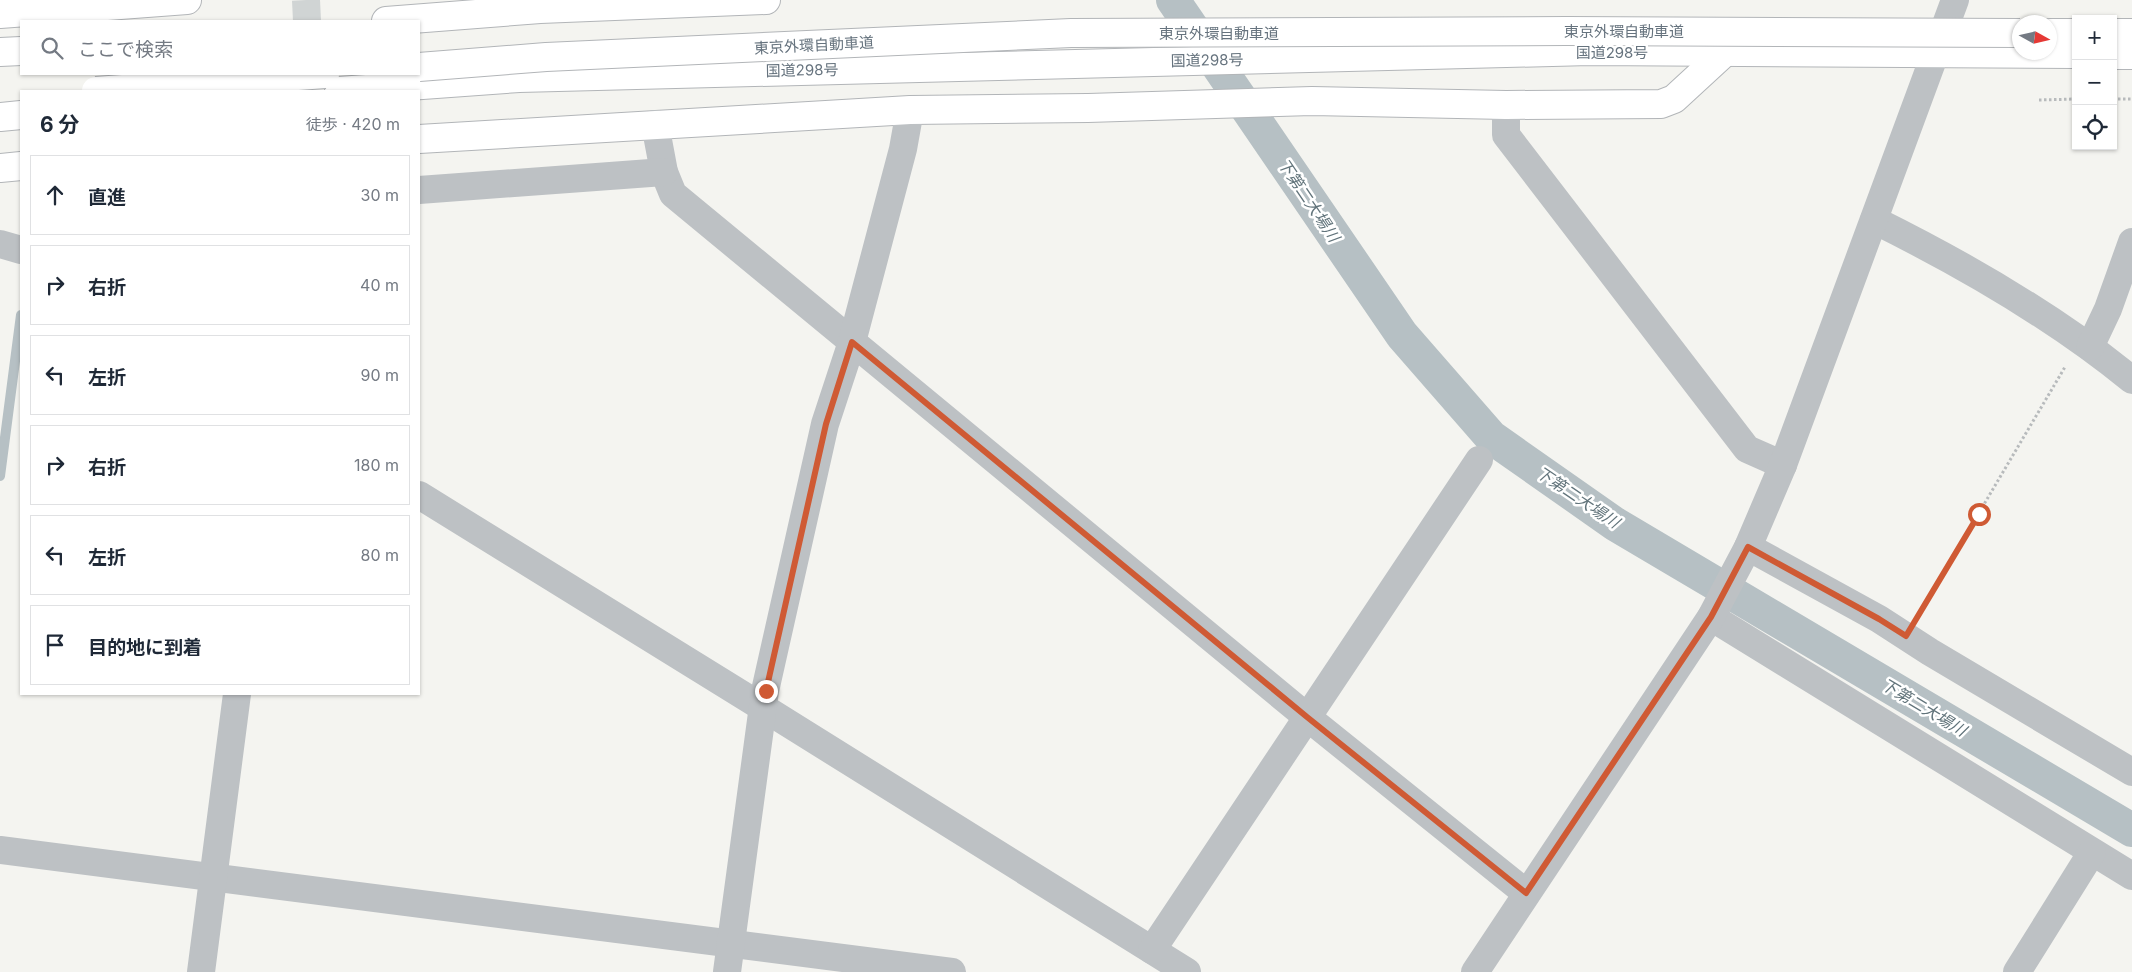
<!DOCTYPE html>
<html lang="ja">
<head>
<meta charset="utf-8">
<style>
  :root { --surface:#fff; --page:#f6f6f7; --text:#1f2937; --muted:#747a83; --line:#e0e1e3 }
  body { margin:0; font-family:Inter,"Noto Sans JP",sans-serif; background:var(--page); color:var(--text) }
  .controls { position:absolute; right:15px; top:15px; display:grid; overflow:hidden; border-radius:0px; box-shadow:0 1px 4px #0004 }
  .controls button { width:45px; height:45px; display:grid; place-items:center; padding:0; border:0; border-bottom:1px solid var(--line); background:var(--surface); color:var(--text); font:25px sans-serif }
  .compass { position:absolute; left:2012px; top:15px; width:45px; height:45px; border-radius:50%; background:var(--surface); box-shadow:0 1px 4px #0004; rotate:98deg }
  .stop { position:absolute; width:15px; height:15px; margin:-11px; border:4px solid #cf5a34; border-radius:50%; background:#fff }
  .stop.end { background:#cf5a34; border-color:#fff; box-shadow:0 1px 5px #0008 }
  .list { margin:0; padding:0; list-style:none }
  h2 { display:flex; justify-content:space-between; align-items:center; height:65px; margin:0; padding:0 20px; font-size:21px }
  h2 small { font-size:16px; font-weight:400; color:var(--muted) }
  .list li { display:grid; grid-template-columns:32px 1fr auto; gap:15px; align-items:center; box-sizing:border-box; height:80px; margin:0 10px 10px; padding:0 10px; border:1px solid var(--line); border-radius:0px }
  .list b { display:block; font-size:19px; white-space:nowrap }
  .list em { font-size:16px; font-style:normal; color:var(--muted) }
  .icon { flex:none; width:28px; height:28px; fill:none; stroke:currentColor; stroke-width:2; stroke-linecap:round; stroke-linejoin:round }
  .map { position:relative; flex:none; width:2132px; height:972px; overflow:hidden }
  .search { position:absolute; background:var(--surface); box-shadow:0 1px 4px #0004; left:20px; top:20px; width:400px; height:55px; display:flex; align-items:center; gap:12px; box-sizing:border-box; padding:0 18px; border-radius:0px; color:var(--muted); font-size:19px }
  .panel { position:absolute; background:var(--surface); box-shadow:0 1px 4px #0004; left:20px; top:90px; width:400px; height:605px; border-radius:0px }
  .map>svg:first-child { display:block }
</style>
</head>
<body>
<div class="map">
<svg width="2132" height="972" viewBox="0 0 2132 972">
  <rect width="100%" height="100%" fill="#f4f4f0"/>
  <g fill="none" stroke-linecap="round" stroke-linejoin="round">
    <polyline stroke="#b6c0c4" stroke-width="10" points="0,476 21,315"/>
    <polyline stroke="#b6c0c4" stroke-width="34" points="1173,0 1402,335 1491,437 1615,524 2132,830"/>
    <polyline stroke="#d0d4d4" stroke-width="28" stroke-dasharray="28 14" stroke-linecap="butt" points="306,0 307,21"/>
    <g stroke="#b2b5b8" stroke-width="30">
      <g id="highway">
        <polyline points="0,14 187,0"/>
        <polyline points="386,21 540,9 766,0"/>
        <polyline points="2050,33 2076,33"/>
        <polyline points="2113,33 2132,33"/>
        <polyline points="0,52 21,51"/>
        <polyline points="2113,55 2132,55"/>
        <polyline points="339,91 519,78 1590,51 2076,54"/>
        <polyline points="0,117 21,115"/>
        <polyline points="419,139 910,110 1088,108 1312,101 1506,105 1661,104 1674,99 1724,53"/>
        <polyline points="0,168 21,166"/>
      </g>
    </g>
    <g stroke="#b7babc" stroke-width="3" stroke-dasharray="2.5 2.5" stroke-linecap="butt">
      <polyline points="2113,99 2132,99"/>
      <polyline points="2039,100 2076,99"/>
      <polyline points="1921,611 2065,367"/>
    </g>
    <g stroke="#bdc1c4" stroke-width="28">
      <polyline points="1506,105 1506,135 1747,449 1783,465"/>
      <polyline points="655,124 664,172 673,194 1307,717 1526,893"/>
      <polyline points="419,190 664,172"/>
      <path d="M 1874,220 C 1963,264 2055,317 2132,380"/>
      <polyline points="0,244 21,250"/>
      <polyline points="2090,347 2108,309 2132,242"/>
      <polyline points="419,495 762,707 1187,972"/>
      <polyline points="1748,547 1879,619 1930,652 2132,772"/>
      <polyline points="1711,617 2132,876"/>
      <polyline points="0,850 952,972"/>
      <polyline points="1152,950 1479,460"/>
      <polyline points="201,972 237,694"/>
      <polyline points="727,972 765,691 825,424 852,342 903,149 910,110"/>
      <polyline points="1475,972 1711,617 1748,547 1783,465 1955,0"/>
      <polyline points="2017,972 2092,852"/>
    </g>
    <use href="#highway" stroke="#fff" stroke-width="28"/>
    <g stroke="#b2b5b8" stroke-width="30" stroke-linecap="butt">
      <g id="highway-bridge">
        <polyline points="419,67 546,57 1071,33 1567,31 2020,33"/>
        <polyline points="96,91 325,74"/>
      </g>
    </g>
    <use href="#highway-bridge" stroke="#fff" stroke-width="28"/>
  </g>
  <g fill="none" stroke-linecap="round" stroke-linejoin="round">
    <polyline stroke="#cf5a34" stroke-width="6" points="766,691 826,424 852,342 1307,717 1526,893 1711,617 1748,547 1879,619 1906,636 1979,514"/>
  </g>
  <g text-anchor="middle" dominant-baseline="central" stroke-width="5" stroke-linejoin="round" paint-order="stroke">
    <g font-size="15" fill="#66737e" stroke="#fff">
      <text x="1624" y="31">東京外環自動車道</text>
      <text x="1219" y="33">東京外環自動車道</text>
      <text transform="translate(814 45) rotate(-3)">東京外環自動車道</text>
      <text x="1612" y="52">国道298号</text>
      <text transform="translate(1207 60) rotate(-1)">国道298号</text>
      <text transform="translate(802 70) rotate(-1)">国道298号</text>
    </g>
    <g font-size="16" font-style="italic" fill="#62747b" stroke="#fff">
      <text transform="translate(1309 200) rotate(56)">下第二大場川</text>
      <text transform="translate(1578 497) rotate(34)">下第二大場川</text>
      <text transform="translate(1924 707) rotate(31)">下第二大場川</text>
    </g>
  </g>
</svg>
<div class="controls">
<button>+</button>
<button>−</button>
<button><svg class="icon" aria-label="locate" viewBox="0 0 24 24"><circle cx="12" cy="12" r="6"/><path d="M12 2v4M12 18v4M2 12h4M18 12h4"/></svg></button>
</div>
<svg class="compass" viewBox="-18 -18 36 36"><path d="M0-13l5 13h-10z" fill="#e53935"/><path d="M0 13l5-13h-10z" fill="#747a83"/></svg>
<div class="stop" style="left:1979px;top:514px"></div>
<div class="stop end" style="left:766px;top:691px"></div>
<div class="search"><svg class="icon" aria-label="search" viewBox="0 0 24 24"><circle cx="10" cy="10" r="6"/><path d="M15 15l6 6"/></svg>ここで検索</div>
<section class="panel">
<h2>6 分<small>徒歩 · 420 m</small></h2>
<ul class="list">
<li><svg class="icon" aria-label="ahead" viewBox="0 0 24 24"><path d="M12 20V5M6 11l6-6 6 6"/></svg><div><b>直進</b></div><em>30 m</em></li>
<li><svg class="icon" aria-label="right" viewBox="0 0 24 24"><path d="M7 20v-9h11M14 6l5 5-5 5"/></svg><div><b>右折</b></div><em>40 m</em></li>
<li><svg class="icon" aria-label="left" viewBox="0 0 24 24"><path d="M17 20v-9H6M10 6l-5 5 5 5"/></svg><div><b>左折</b></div><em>90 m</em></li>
<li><svg class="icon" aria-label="right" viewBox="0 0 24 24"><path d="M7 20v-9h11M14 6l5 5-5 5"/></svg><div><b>右折</b></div><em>180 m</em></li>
<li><svg class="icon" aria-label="left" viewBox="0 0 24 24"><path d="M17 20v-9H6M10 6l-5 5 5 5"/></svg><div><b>左折</b></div><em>80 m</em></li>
<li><svg class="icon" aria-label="arrive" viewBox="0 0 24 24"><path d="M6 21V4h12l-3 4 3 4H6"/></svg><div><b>目的地に到着</b></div></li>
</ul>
</section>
</div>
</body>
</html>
